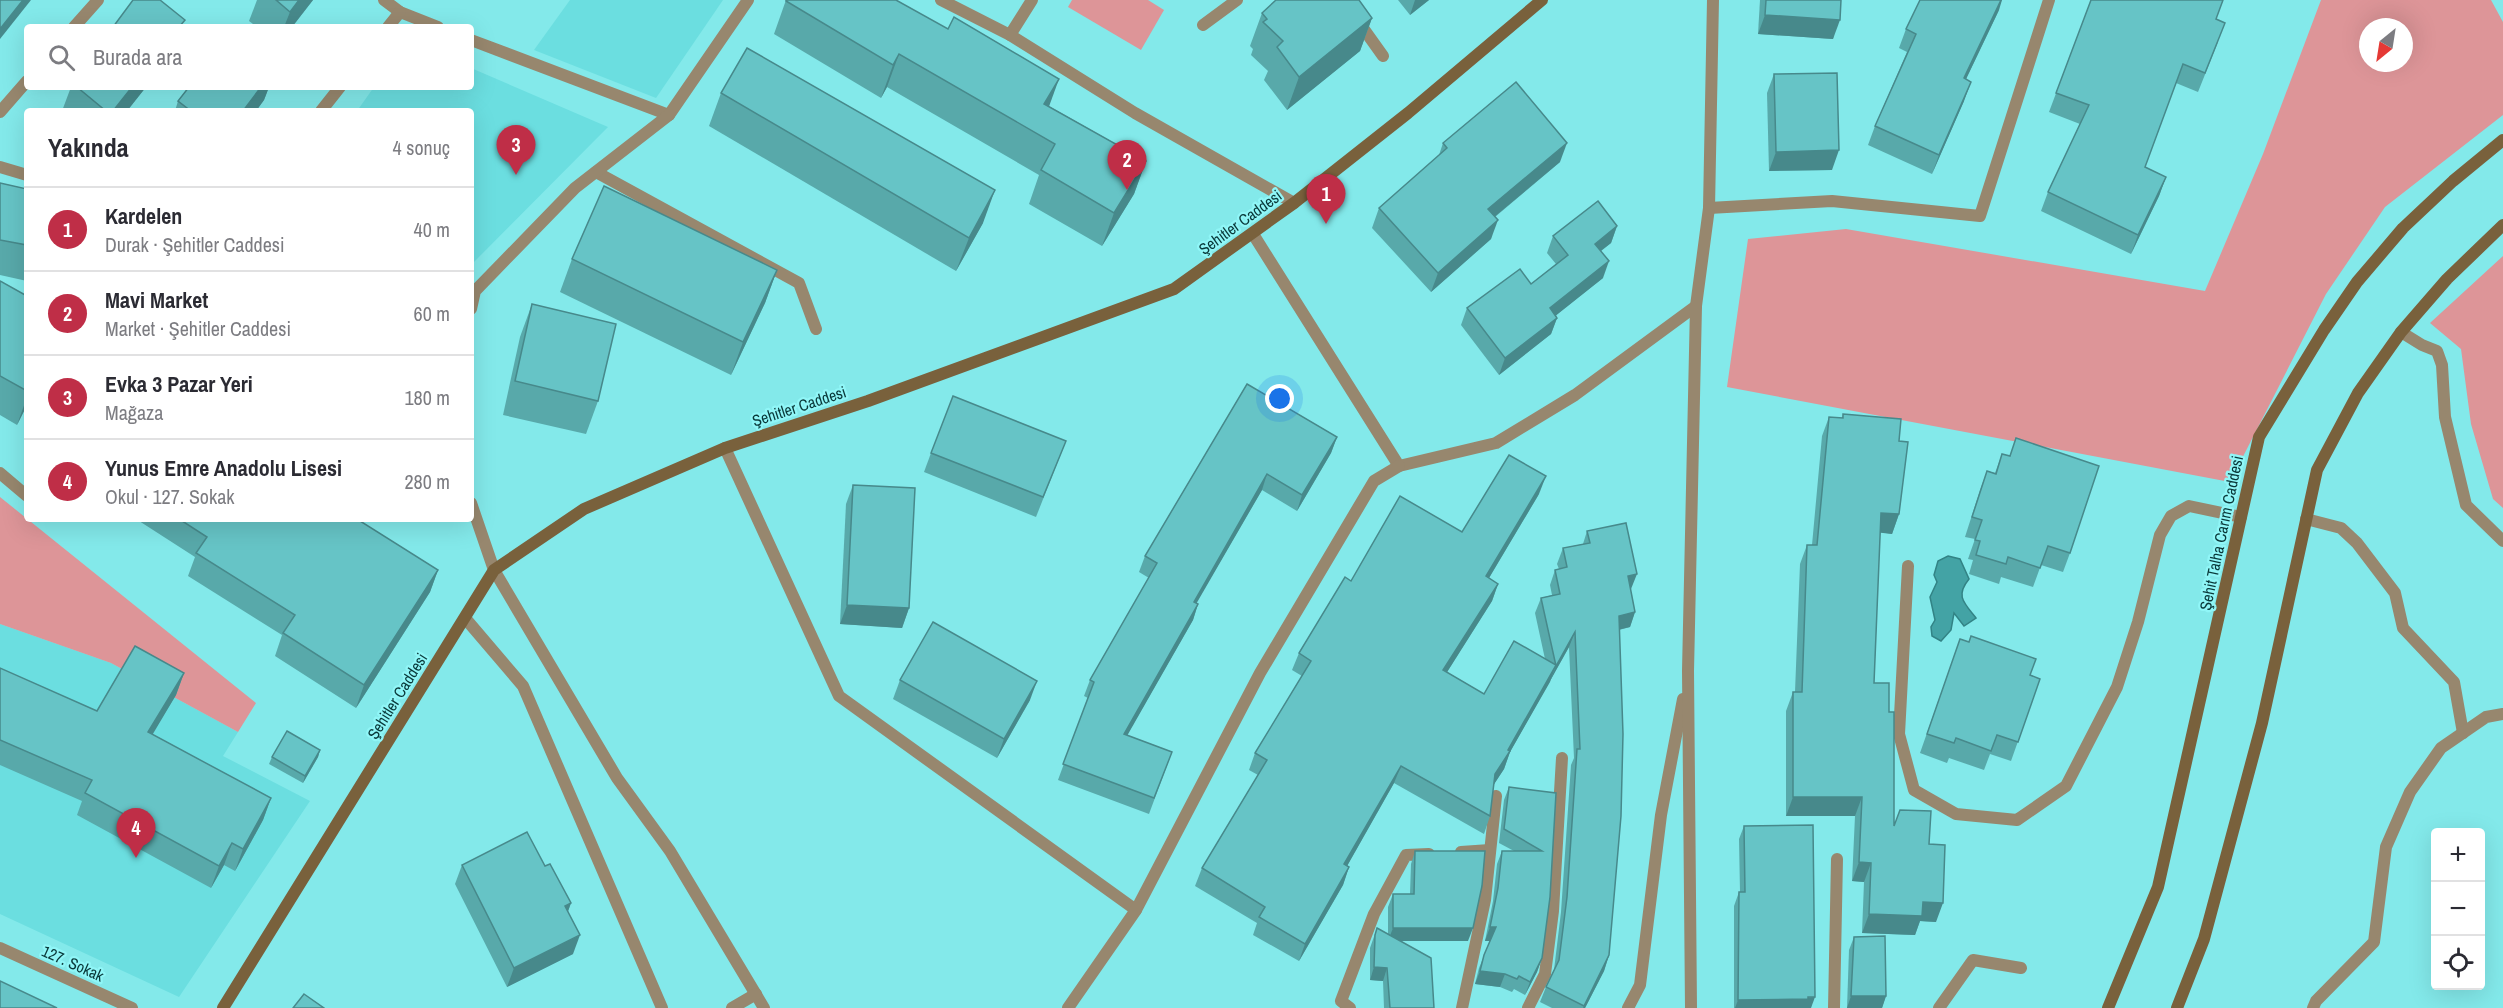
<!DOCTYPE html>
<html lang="tr">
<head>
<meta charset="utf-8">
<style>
  :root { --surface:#fff; --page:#f2f2f3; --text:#2b2b33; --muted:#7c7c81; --line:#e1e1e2; --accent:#bf2e47 }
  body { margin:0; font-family:"Archivo Narrow",sans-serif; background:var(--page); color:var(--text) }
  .controls { position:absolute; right:18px; bottom:18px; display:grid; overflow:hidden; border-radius:6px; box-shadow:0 6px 24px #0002 }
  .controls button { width:54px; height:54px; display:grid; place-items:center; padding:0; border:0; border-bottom:2px solid var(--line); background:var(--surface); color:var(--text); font:30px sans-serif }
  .compass { position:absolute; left:2359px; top:18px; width:54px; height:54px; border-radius:50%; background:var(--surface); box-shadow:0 6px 24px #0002; rotate:210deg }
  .you { position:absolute; left:1280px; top:399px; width:21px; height:21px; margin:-15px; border:4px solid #fff; border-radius:50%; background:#1a73e8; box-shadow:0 0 0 9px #1a73e833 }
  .badge { display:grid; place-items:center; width:39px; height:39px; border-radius:50%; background:var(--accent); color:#fff; font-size:20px; font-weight:700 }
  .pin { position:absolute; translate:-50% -50px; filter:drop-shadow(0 2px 3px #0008) }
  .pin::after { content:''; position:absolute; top:32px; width:21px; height:18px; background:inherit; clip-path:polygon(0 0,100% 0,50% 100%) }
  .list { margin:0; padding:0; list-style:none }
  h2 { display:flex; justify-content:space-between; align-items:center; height:78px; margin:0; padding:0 24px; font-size:26px }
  h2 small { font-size:20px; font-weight:400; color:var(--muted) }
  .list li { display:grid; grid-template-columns:39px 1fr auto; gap:18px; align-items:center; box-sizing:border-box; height:84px; padding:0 24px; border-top:2px solid var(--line) }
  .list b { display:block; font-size:22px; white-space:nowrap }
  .list p { margin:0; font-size:20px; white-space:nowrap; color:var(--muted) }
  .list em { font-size:20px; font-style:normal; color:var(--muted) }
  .icon { flex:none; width:33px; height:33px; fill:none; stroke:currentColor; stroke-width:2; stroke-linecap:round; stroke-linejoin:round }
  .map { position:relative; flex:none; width:2503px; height:1008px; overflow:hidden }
  .search { position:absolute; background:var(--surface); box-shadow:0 6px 24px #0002; left:24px; top:24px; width:450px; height:66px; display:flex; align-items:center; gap:15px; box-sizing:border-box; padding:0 21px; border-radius:6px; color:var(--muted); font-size:22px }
  .panel { position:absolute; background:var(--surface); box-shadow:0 6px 24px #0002; left:24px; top:108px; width:450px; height:414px; border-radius:6px }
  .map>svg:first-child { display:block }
</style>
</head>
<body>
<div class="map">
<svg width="2503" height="1008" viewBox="0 0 2503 1008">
  <rect width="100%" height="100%" fill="#83e9ea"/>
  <g fill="#6bdee0">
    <polygon points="570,0 723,0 656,98 534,50"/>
    <polygon points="471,68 608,127 471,265 471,111 357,111 374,87 471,87"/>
    <polygon points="0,624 111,663 238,732 223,756 310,801 179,997 0,914"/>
  </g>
  <g fill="#dd9598" fill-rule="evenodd">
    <polygon points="1072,0 1148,0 1164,10 1141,50 1068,7"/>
    <path d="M 2321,0 L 2491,0 L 2503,22 L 2503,115 L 2385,207 L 2326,294 L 2230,482 L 1727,387 L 1748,239 L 1846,229 L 2205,291 L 2263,154 ZM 2368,27 L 2404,27 L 2404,63 L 2368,63 Z"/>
    <polygon points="2503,256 2503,508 2493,499 2471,424 2461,349 2430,323"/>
    <polygon points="0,497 256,703 238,732 111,663 0,624"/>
  </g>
  <path fill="#43a3a5" stroke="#328385" stroke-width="1.5" d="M 1948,556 L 1960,559 L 1969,579 C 1955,596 1964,603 1976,618 L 1964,626 L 1954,613 L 1951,630 L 1941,641 L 1932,636 L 1931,627 L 1935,620 L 1930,597 L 1937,582 L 1934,575 L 1938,561 Z"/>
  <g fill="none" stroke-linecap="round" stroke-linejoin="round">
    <g stroke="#97876e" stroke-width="12">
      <polyline points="1343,0 1383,56"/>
      <polyline points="1203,25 1237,0"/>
      <polyline points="1010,35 1032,0"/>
      <polyline points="596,172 799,283 816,329"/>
      <polyline points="1939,1008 1973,960 2021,968"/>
    </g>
    <g stroke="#97876e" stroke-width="12">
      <polyline points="384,0 400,12 438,27"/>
      <polyline points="941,0 1010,35 1135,113 1294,203"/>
      <polyline points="74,27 98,0"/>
      <polyline points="388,27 400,12"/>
      <polyline points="471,40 669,115"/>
      <polyline points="321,111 340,87"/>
      <polyline points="0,112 27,81"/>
      <polyline points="0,167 27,175"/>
      <polyline points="1709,208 1832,201 1980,216 2049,0"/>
      <polyline points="1253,234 1399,466 1496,443 1575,395 1696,306"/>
      <polyline points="471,309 475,291 575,188 669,115 748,0"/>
      <polyline points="2401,332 2422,345 2437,351 2442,365 2445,417 2466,505 2503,541"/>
      <polyline points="725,448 839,696 1136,910"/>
      <polyline points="0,473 27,496"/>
      <polyline points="471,503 494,570 617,778 670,851 764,1008"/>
      <polyline points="2306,519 2341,528 2357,543 2395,593 2403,628 2454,682 2463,733"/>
      <polyline points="1908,566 1899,734 1914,790 1956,814 2017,820 2066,786 2117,687 2138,622 2160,535 2171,516 2189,506 2241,517"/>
      <polyline points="465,618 523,686 662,1008"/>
      <polyline points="1461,852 1490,850"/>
      <polyline points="0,948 132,1008"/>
      <polyline points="732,1008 756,994"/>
      <polyline points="1068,1008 1136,910 1260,673 1374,481 1399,466"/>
      <polyline points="1350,1008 1341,1001 1374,914 1406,855 1429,854"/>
      <polyline points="1462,1008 1485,900 1496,796"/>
      <polyline points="1528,1008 1545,974 1553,911 1562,758"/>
      <polyline points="1628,1008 1640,985 1661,815 1683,699"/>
      <polyline points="1691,1008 1688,671 1696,306 1709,208 1713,0"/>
      <polyline points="1834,1008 1837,859"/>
      <polyline points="2313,1008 2316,1001 2374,942 2386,847 2410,792 2441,748 2486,717 2503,714"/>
    </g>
    <g stroke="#79613c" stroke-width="12">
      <polyline points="223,1008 494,570 584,509 725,448 868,401 1174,289 1294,203 1408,113 1542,0"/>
      <polyline points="2108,1008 2158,887 2259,437 2324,330 2357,282 2403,228 2453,181 2503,140"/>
      <polyline points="2177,1008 2204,939 2262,723 2317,470 2358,393 2401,332 2447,279 2503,225"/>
    </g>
  </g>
  <g fill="#58a9aa">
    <polygon points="257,0 313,0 292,27 257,27 249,21"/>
    <polygon points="786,0 1049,106 1146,161 1134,194 1102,246 1029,204 1039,175 887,87 881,98 774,34"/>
    <polygon points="1398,0 1429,0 1410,15"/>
    <polygon points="1760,0 1841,0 1833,39 1758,34"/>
    <polygon points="2091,0 2216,19 2218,42 2198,92 2176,83 2145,167 2166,177 2159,196 2131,254 2041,211 2048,192 2080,124 2049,112"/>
    <polygon points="1999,10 1966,79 1964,101 1932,174 1868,145 1875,126 1907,52 1899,48 1906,29"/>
    <polygon points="1262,13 1372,18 1360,51 1287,110 1264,80 1268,71 1251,55 1253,49 1250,46"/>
    <polygon points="1774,74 1832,170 1769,171 1767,93"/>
    <polygon points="71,87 146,87 127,111 62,111"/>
    <polygon points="189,87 269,87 264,100 256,111 175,111 178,101"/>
    <polygon points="721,93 983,223 956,271 709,126"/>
    <polygon points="1443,143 1560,162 1495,217 1491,239 1431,292 1372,228 1379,208 1439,155"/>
    <polygon points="0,183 27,189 27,281 0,275"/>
    <polygon points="1617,226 1611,243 1601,251 1603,278 1556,315 1557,318 1551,334 1499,375 1461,325 1467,308 1531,284 1556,264 1547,253 1553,236"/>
    <polygon points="572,259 777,270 765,303 731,375 560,292"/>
    <polygon points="0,281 27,296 27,405 17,425 0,415"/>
    <polygon points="532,304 598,401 586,434 503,415 520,337"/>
    <polygon points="1247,384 1337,437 1331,453 1297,511 1262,490 1196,603 1198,604 1193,620 1127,735 1172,752 1149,814 1058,780 1088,698 1084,696 1090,680 1149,578 1139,572 1145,556"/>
    <polygon points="1843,414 1899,441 1899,514 1892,534 1880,532 1874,683 1889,712 1894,826 1929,844 1936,922 1920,921 1915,935 1862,933 1864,882 1852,881 1855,816 1786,816 1786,711 1793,692 1795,692 1800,564 1807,545 1812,545 1822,436 1829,417 1842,418"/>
    <polygon points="2016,438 2070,553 2063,572 2041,565 2033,587 2001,577 1999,584 1969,574 1973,560 1968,559 1975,539 1965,537 1980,490 1987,471 1995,473 2002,454 2010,456"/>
    <polygon points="1066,441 1036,517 924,472 931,453"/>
    <polygon points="853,485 909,608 902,628 840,624 846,504"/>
    <polygon points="1539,494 1489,578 1498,584 1492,601 1447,672 1484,694 1545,659 1535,613 1541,598 1552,595 1550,585 1555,570 1559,569 1557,564 1563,548 1583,544 1587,531 1631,589 1630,589 1635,612 1630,627 1619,630 1609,955 1604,971 1585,1008 1552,1008 1540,1002 1546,987 1554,970 1561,912 1571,765 1574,758 1569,647 1510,752 1504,769 1494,784 1490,816 1484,834 1394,783 1347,866 1349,867 1343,885 1299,961 1253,935 1257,923 1195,886 1202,868 1258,775 1249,770 1255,753 1302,676 1292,670 1299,653 1351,581 1462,532"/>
    <polygon points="136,519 357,519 438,570 430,592 356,708 275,656 282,635 188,576 195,557"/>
    <polygon points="1960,639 2030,675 2040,679 2011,761 1990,754 1984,770 1949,758 1947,763 1920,753"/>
    <polygon points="0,668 97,711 184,673 176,695 152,734 271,798 263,820 235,871 224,865 211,888 77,815 82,801 0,765"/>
    <polygon points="900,680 1030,700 997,758 893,699"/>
    <polygon points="320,750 318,757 303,783 269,764 272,757"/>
    <polygon points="1509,787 1556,793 1542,958 1537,972 1525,995 1514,989 1512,992 1500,987 1475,984 1479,968 1490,941 1485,941 1493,901 1497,864 1502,851 1514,851 1499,843 1504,800"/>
    <polygon points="1744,826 1811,1008 1734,1008 1734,906 1739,892 1740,892 1739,839"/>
    <polygon points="1415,851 1468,941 1400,941 1434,1008 1384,1008 1383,981 1370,980 1370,948 1377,928 1388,934 1388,907 1393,894 1410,894 1411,864"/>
    <polygon points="462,865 545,866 571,903 568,911 573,954 507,987 455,884"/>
    <polygon points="1854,937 1886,996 1882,1008 1847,1008 1849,950"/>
  </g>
  <g fill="#47898b">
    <polygon points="23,0 31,0 0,39 0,29"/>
    <polygon points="299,0 313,0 292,27 284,27 290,12"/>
    <polygon points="1415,0 1429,0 1410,15"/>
    <polygon points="2001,0 2002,0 1999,10 1957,98 1964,78"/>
    <polygon points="1765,15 1840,20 1833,39 1758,34"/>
    <polygon points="1372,18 1360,51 1287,110 1299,77"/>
    <polygon points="899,54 887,87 881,98 893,65"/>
    <polygon points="1059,79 1047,112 1044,104"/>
    <polygon points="1971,82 1964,101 1932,174 1939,155"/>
    <polygon points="132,87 146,87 127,111 113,111"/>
    <polygon points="261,87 269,87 264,100 256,111 243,111"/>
    <polygon points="1567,143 1560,162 1481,228 1488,209"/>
    <polygon points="1839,150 1832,170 1769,171 1776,152"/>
    <polygon points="1146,161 1134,194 1102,246 1114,213"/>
    <polygon points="2166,177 2159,196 2131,254 2138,235"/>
    <polygon points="995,190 983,223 956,271 969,238"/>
    <polygon points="1498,220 1491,239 1431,292 1438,273"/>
    <polygon points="1617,226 1611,243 1589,260 1595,244"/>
    <polygon points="1609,261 1603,278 1544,325 1550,308"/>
    <polygon points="777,270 765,303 731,375 743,342"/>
    <polygon points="1557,318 1551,334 1499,375 1505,358"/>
    <polygon points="27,397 27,405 17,425"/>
    <polygon points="1337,437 1331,453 1297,511 1302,495"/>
    <polygon points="1267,474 1262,490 1188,618 1194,602"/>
    <polygon points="1546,476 1539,494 1480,593 1486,576"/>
    <polygon points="1881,513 1899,514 1892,534 1874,532"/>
    <polygon points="438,570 430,592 356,708 364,685"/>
    <polygon points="1637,574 1631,589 1622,591 1628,576"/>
    <polygon points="1498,584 1492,601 1437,688 1443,670"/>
    <polygon points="1198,604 1193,620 1119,750 1124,734"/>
    <polygon points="847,605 909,608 902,628 840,624"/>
    <polygon points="1635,612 1630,627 1613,631 1619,616"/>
    <polygon points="1575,632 1569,647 1550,681 1556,666"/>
    <polygon points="1556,665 1550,682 1510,752 1504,769 1489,792 1495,774 1508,750"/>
    <polygon points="184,673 176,695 141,754 148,732"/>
    <polygon points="1037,681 1030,700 997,758 1004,739"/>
    <polygon points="320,750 318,757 303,783 305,776"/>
    <polygon points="1401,766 1394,783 1338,882 1344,864"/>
    <polygon points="1793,797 1862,797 1855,816 1786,816"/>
    <polygon points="271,798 263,820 235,871 243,849"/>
    <polygon points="232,843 224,865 211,888 219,866"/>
    <polygon points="1859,862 1871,863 1864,882 1852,881"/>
    <polygon points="1349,867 1343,885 1299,961 1305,944"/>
    <polygon points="1923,902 1943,903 1936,922 1920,921 1915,935 1862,933 1869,914"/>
    <polygon points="571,903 564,922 565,906"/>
    <polygon points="1490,927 1496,927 1491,941 1485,941"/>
    <polygon points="1393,928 1473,928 1468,941 1388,941"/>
    <polygon points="580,935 573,954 507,987 514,968"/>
    <polygon points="1609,955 1604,971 1585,1008 1583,1008"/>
    <polygon points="1542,958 1537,972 1525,995 1530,982"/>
    <polygon points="1374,967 1387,968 1383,981 1370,980"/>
    <polygon points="1480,971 1505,974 1500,987 1475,984"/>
    <polygon points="1851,996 1886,996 1882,1008 1847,1008"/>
    <polygon points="1815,997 1811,1008 1735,1008 1738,1000"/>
  </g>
  <g fill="#66c4c6" stroke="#47898b" stroke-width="1.5">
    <polygon points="0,0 23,0 0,29"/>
    <polygon points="133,0 160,0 185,20 179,27 113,27"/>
    <polygon points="276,0 299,0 290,12"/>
    <polygon points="786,0 896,0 948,29 954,17 1059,79 1044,104 1146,161 1114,213 1041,170 1055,144 899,54 893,65 786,1"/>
    <polygon points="1276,0 1359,0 1372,18 1299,77 1277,47 1283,41 1263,22 1267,19 1262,13"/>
    <polygon points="1766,0 1841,0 1840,20 1765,15"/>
    <polygon points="1920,0 2001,0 1964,78 1971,82 1939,155 1875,126 1916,34 1906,29"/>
    <polygon points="2091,0 2223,0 2216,19 2225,23 2205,73 2183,64 2145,167 2166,177 2138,235 2048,192 2089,105 2056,93"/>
    <polygon points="747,48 995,190 969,238 721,93"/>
    <polygon points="1837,73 1839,150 1776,152 1774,74"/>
    <polygon points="1516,82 1567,143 1488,209 1498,220 1438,273 1379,208 1447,148 1443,143"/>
    <polygon points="77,87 132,87 113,111 106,111"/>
    <polygon points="189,87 261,87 243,111 191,111 178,101"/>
    <polygon points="0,183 27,189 27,245 0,240"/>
    <polygon points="604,186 777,270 743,342 572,259"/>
    <polygon points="1598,201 1617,226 1595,244 1609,261 1550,308 1557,318 1505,358 1467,308 1520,269 1531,284 1568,255 1553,236"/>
    <polygon points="0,281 27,296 27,391 0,376"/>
    <polygon points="532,304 616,324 598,401 515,381"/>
    <polygon points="1247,384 1337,437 1302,495 1267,474 1194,602 1198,604 1124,734 1172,752 1154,798 1063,764 1094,682 1090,680 1157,563 1145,556"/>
    <polygon points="953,396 1066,441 1043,497 931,453"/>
    <polygon points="1843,414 1901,419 1899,441 1908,442 1899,514 1881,513 1874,683 1889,683 1889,712 1894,712 1894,826 1900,810 1931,811 1929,844 1945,845 1943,903 1923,902 1922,916 1869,914 1871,863 1859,862 1862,797 1793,797 1793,692 1802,692 1807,545 1817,545 1829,417 1843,418"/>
    <polygon points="2016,438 2099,466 2070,553 2048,546 2040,568 2008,557 2006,564 1976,555 1980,541 1975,540 1982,520 1972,517 1987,471 1996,474 2002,454 2010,456"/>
    <polygon points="1509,455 1546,476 1486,576 1498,584 1443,670 1484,694 1514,641 1556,665 1508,750 1510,751 1495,774 1490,816 1401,766 1344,864 1349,867 1305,944 1259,917 1265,907 1202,868 1267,760 1255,753 1311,661 1299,653 1345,577 1351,581 1400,496 1462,532"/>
    <polygon points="853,485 915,488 909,608 847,605"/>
    <polygon points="179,519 357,519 438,570 364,685 283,633 295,615 196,553 207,537"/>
    <polygon points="1626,523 1637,574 1628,576 1635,612 1619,616 1623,734 1621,816 1609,955 1584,1006 1546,987 1559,960 1567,897 1577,749 1580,749 1575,632 1556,666 1541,598 1560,594 1555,570 1567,567 1563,548 1590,543 1587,531"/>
    <polygon points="933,622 1037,681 1004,739 900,680"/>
    <polygon points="1971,636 2036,659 2030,675 2040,679 2018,742 1997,735 1991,751 1956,738 1954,743 1927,734 1960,639 1969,642"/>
    <polygon points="135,646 184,673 148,732 271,798 243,849 232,843 219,866 85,793 92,780 0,740 0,668 97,711"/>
    <polygon points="287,731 320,750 305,776 272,757"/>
    <polygon points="1509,787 1556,793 1550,897 1542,958 1530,982 1519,976 1517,979 1505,974 1480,971 1484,955 1496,927 1490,927 1498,888 1502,851 1542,851 1504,829"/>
    <polygon points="1813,825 1815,997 1808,997 1808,999 1738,1000 1739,892 1745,892 1744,826"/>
    <polygon points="527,832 545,866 550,864 571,903 565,906 580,935 514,968 462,865"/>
    <polygon points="1415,851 1485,851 1482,886 1473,928 1393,928 1393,894 1414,894"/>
    <polygon points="1377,928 1431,958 1434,1008 1390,1008 1387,968 1374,967 1375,935"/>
    <polygon points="1885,936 1886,996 1851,996 1854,937"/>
    <polygon points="0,981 57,1008 0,1008"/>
    <polygon points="304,994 324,1008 293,1008"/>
  </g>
  <g text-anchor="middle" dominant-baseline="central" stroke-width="4.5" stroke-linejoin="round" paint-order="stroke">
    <g font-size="16" fill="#093839" stroke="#90f6f7">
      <text transform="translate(1240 222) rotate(-36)">Şehitler Caddesi</text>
      <text transform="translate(799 406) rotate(-18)">Şehitler Caddesi</text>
      <text transform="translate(2221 533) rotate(-78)">Şehit Talha Carım Caddesi</text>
      <text transform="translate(397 696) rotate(-58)">Şehitler Caddesi</text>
      <text transform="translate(73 963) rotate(24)">127. Sokak</text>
    </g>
  </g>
</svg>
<div class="controls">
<button>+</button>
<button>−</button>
<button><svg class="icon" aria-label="locate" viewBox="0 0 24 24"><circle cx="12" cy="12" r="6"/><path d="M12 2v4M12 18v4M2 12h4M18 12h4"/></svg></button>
</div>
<svg class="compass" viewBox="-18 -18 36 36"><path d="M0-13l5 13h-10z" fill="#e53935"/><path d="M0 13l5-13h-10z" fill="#7c7c81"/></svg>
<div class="you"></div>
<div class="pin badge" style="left:1326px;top:224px">1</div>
<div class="pin badge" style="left:1127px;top:190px">2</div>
<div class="pin badge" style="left:516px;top:175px">3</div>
<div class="pin badge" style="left:136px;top:858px">4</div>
<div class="search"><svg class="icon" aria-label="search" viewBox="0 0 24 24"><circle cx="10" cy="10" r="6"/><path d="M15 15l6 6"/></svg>Burada ara</div>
<section class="panel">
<h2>Yakında<small>4 sonuç</small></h2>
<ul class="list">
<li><span class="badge">1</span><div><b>Kardelen</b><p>Durak · Şehitler Caddesi</p></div><em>40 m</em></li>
<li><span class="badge">2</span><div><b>Mavi Market</b><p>Market · Şehitler Caddesi</p></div><em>60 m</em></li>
<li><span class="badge">3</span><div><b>Evka 3 Pazar Yeri</b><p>Mağaza</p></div><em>180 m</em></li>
<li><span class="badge">4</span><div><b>Yunus Emre Anadolu Lisesi</b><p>Okul · 127. Sokak</p></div><em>280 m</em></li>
</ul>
</section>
</div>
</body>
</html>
